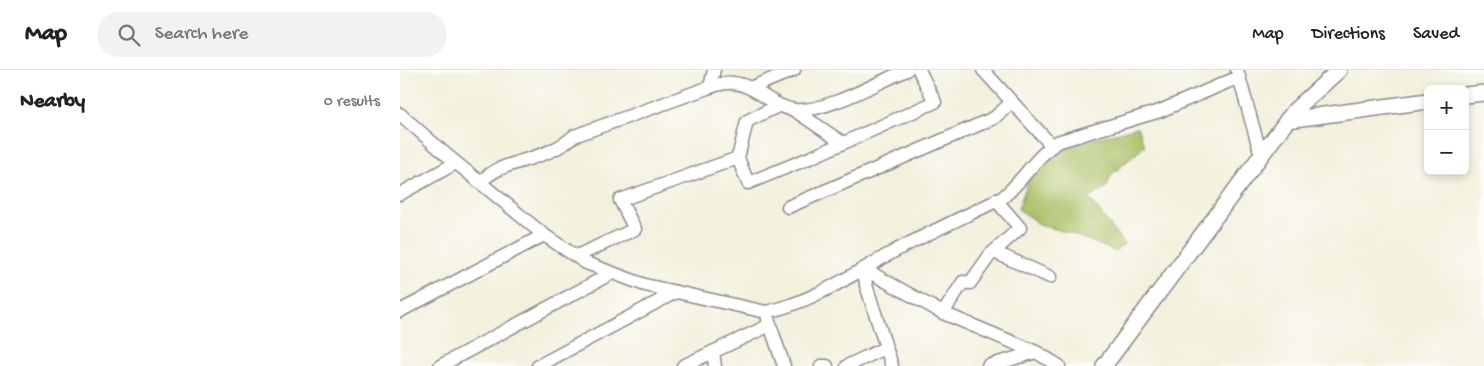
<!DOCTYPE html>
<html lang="en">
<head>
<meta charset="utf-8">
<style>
  :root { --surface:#fff; --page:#f2f2f2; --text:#222; --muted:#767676; --line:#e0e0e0 }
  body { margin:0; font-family:"Gochi Hand",sans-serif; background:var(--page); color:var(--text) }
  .controls { position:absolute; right:15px; top:15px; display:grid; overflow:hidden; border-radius:8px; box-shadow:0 2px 8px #0003 }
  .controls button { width:45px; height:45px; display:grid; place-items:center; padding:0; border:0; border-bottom:1px solid var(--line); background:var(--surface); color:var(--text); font:25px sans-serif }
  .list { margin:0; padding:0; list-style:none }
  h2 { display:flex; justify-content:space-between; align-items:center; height:65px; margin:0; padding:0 20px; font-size:21px }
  h2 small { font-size:16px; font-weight:400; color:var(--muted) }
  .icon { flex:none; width:28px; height:28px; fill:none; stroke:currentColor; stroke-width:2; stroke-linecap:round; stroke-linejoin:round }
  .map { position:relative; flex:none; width:1084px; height:296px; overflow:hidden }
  header { display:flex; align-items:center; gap:30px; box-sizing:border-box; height:70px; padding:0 25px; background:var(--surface); border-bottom:1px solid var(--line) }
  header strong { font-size:24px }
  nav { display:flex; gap:28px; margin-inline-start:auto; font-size:18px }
  .search { width:350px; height:45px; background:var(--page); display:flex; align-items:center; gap:12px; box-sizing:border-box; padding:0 18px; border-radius:28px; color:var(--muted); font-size:19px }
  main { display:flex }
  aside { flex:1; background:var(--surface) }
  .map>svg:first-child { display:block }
</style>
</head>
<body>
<header>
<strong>Map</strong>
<div class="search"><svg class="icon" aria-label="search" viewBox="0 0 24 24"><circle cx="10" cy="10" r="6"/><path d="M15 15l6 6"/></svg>Search here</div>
<nav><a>Map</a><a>Directions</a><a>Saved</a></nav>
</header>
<main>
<aside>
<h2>Nearby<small>0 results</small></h2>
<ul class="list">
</ul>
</aside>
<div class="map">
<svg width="1084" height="296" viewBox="0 0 1084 296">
  <rect width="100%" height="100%" fill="#fdfcf7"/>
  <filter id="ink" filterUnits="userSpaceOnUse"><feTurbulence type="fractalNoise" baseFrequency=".02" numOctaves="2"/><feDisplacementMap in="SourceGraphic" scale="10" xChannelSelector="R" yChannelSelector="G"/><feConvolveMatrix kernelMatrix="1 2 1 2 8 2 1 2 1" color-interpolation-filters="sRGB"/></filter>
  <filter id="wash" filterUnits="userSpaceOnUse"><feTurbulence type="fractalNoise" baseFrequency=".0096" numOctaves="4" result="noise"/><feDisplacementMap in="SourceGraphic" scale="20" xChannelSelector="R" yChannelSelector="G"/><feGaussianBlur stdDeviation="1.12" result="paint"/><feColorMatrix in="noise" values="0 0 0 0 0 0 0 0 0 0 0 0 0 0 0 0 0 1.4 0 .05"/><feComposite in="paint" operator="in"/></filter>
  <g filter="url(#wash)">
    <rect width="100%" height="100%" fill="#f3f0dd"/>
    <polygon fill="#a9bf63" stroke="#66704f" points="737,57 745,76 711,105 707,117 689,128 724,174 715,181 667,162 642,156 618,139 629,108 655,80"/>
  </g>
  <g filter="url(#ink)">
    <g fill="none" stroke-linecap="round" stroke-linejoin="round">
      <g stroke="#8a898c" stroke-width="15">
        <g id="minor">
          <polyline points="583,0 652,76"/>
          <polyline points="837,0 861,85"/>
          <path d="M 310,17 C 317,15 326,12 333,13 C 357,15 371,37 395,40 C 425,43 478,12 507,0"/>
          <polyline points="350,18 394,0"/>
          <polyline points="378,36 347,51 338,88 348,113 412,87 535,32 519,0"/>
          <polyline points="394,40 443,73"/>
          <path d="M 0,44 L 43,82 L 144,165 L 186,193 L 245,215 L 366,242 C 413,232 451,205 493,182 C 528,163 566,146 602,128 C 623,111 635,87 657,72 L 760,41 L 839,7"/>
          <path d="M 79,112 C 85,108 92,102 99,99 C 125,88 152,86 174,66 L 310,17 L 314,0"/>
          <polyline points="0,124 56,93"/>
          <polyline points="388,137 594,48 611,33"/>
          <polyline points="594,182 650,207"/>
          <polyline points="177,186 235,159 220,130 338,88"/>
          <polyline points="0,241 144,165"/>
          <polyline points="543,243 563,212 570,213 590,185 620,158 596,130"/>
          <polyline points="368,249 384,296"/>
          <polyline points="313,282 315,296"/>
          <polyline points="40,296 212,203"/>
          <polyline points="138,296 276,222"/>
          <polyline points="283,296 370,255"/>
          <polyline points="421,296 427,296"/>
          <polyline points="447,296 485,278"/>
          <polyline points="492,296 466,215 464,199 543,243 636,282 659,296"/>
          <polyline points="588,296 636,282"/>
        </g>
      </g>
      <g stroke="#8a898c" stroke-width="18">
        <g id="major">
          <polyline points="1065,25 1084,23"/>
          <polyline points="887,50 1028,31"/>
          <polyline points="704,296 895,40 939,0"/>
        </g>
      </g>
      <use href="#minor" stroke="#fff" stroke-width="12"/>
      <use href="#major" stroke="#fff" stroke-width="15"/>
    </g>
  </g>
</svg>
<div class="controls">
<button>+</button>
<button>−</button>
</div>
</div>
</main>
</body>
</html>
